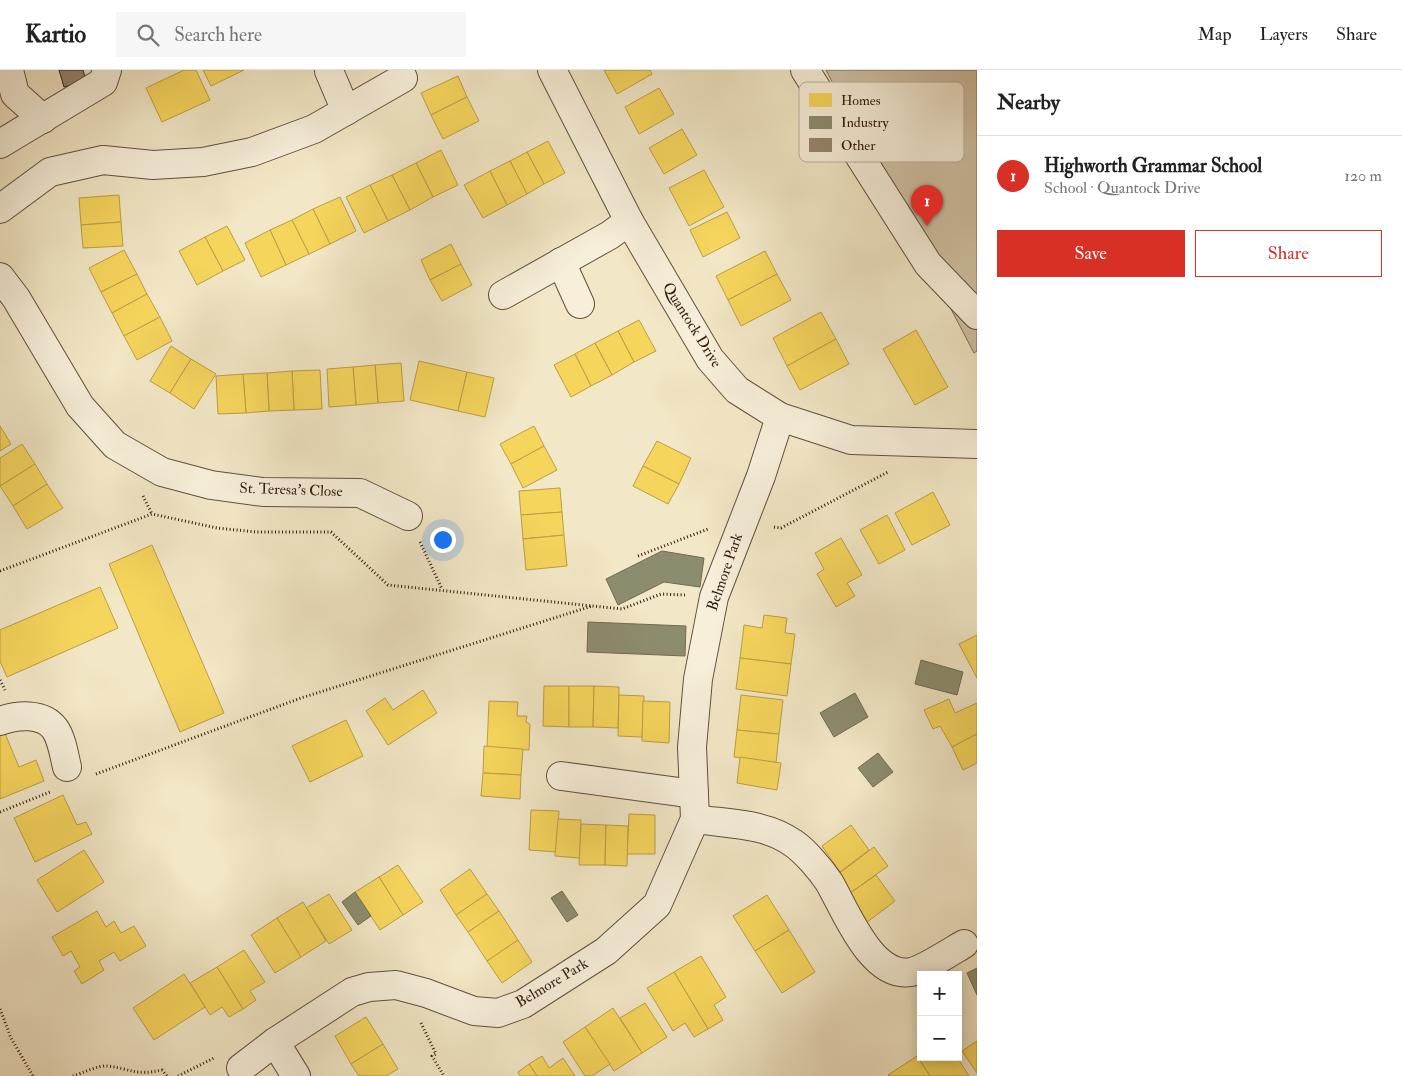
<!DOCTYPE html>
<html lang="en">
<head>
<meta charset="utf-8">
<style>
  :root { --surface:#fff; --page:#f6f6f6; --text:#222; --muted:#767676; --line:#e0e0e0; --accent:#d93025 }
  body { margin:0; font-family:"IM FELL Double Pica",serif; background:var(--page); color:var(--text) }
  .controls { position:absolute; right:15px; bottom:15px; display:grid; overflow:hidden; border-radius:0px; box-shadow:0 2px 12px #0003 }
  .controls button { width:45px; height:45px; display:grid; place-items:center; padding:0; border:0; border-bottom:1px solid var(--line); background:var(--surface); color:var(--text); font:25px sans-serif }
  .you { position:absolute; left:442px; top:469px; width:18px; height:18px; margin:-12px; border:4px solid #fff; border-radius:50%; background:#1a73e8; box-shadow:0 0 0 8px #1a73e833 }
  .badge { display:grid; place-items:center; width:32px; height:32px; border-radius:50%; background:var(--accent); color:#fff; font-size:16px; font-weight:700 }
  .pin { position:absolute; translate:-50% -41px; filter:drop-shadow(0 1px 2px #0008) }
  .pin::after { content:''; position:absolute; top:26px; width:18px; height:15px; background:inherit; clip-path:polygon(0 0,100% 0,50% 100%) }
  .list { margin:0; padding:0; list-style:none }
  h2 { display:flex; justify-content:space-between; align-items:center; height:65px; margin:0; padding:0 20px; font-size:21px }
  h2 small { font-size:16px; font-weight:400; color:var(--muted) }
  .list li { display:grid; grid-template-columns:32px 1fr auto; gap:15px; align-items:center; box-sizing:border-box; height:80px; padding:0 20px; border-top:1px solid var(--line) }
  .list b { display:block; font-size:19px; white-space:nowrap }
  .list p { margin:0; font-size:16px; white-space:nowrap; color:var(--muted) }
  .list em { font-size:16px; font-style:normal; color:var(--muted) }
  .actions { display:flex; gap:10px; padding:15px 20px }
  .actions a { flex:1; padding:11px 0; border:1px solid var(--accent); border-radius:0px; text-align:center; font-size:18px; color:var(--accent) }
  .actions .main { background:var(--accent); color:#fff }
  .icon { flex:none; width:28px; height:28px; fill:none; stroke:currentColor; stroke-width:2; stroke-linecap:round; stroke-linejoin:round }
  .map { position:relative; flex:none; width:977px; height:1006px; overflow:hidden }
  header { display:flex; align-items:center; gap:30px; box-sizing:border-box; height:70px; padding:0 25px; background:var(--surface); border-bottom:1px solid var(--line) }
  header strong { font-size:24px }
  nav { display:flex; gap:28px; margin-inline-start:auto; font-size:18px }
  .search { width:350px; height:45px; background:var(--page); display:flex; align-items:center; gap:12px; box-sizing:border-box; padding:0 18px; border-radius:0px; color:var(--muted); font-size:19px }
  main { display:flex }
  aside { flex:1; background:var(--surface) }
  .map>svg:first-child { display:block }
</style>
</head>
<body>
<header>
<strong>Kartio</strong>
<div class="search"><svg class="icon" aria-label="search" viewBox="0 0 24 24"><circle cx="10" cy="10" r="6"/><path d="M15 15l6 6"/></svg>Search here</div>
<nav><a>Map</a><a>Layers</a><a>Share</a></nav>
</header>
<main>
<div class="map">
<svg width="977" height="1006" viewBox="0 0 977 1006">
  <rect width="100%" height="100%" fill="#f2e7c6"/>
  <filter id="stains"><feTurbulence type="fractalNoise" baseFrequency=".004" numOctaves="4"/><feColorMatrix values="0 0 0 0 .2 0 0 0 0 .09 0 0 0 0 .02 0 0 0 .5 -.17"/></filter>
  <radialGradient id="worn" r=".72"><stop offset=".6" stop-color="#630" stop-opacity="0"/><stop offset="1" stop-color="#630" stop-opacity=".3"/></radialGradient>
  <polygon fill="#d1c4a7" stroke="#81705b" points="826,0 977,0 977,281 974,283"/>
  <g fill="#f6d55c" stroke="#bb9e45">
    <polygon points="184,0 196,0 210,30 162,52 146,18"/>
    <polygon points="203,0 244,0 211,16"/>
    <polygon points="604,0 650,0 652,4 617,24"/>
    <polygon points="458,6 467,27 431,45 421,23"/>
    <polygon points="659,18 674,44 639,64 625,37"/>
    <polygon points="467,27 479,51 443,69 431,45"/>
    <polygon points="682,59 697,85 664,104 649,78"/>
    <polygon points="548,71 565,103 544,114 527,82"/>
    <polygon points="441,80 458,115 433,127 416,93"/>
    <polygon points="527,82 544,114 527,124 510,91"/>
    <polygon points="510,91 527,124 507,135 490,101"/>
    <polygon points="416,93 433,127 410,140 392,105"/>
    <polygon points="704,100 724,137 689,156 669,118"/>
    <polygon points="490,101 507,135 483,148 464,115"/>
    <polygon points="392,105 410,140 388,151 370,115"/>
    <polygon points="370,115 388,151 364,163 346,127"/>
    <polygon points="119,125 121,152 81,155 79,128"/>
    <polygon points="340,127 356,161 330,174 313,139"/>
    <polygon points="313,139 330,174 309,184 292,150"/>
    <polygon points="727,142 740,168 703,187 690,160"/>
    <polygon points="292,150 309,184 286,195 270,160"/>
    <polygon points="121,152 123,176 83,178 81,155"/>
    <polygon points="227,156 245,190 223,201 205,167"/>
    <polygon points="270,160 286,195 261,207 245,173"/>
    <polygon points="205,167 223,201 197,215 179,181"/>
    <polygon points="451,174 461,194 430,210 421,190"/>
    <polygon points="124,180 137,204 101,222 89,198"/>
    <polygon points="765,181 777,204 728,230 716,206"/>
    <polygon points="461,194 472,215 442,231 430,210"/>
    <polygon points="137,204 147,224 112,243 101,222"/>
    <polygon points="777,204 791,230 741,256 728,230"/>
    <polygon points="147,224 160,247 124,266 112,243"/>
    <polygon points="821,242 836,269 787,296 773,268"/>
    <polygon points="160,247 172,271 137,290 124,266"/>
    <polygon points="639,250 656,281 634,292 618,261"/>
    <polygon points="916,260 948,317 915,335 883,279"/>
    <polygon points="618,261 634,292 612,305 595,273"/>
    <polygon points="836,269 849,294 800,320 787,296"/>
    <polygon points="595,273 612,305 591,316 575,284"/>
    <polygon points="171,276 191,289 170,323 150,311"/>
    <polygon points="575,284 591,316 571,327 554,295"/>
    <polygon points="191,289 216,304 194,339 170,323"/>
    <polygon points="419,291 467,302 458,341 410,330"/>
    <polygon points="401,293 404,331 378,333 375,295"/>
    <polygon points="375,295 378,333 356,335 353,297"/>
    <polygon points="353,297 356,335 329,337 327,299"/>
    <polygon points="320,300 322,339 294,340 292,301"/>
    <polygon points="292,301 294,340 269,341 267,303"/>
    <polygon points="467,302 494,308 485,347 458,341"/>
    <polygon points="267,303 269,341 246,343 243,304"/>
    <polygon points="243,304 246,343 218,344 216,306"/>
    <polygon points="0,356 11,374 0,381"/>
    <polygon points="534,356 544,376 511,394 500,374"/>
    <polygon points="657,371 691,388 679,414 643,396"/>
    <polygon points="22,374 35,394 0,416 0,388"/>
    <polygon points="544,376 557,400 523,418 511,394"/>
    <polygon points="35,394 47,414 13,436 0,416"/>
    <polygon points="643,396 679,414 668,434 633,416"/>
    <polygon points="47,414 63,438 27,459 13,436"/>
    <polygon points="560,418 562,442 521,445 519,421"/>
    <polygon points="933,422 950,455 912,475 895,443"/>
    <polygon points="562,442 564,465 523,469 521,445"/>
    <polygon points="887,445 905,480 879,494 860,460"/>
    <polygon points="564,465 567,496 526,500 523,469"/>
    <polygon points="841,468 862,505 847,513 855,526 836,537 817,504 824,499 815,483"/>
    <polygon points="152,475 224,643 180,662 109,494"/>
    <polygon points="100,517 118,558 7,607 0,591 0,560"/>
    <polygon points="764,545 787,548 785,563 795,564 791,594 740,588 744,555 762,558"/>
    <polygon points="977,565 977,608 959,574"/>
    <polygon points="740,588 791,594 787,626 736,619"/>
    <polygon points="544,616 569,616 569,657 543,656"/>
    <polygon points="569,616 594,616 593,657 569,657"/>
    <polygon points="594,616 619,617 618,658 593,657"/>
    <polygon points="423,620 437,643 388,675 366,641 385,628 393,640"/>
    <polygon points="619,625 644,626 642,667 618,666"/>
    <polygon points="741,625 783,630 779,664 737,660"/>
    <polygon points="949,629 955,643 977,633 977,664 952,677 940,656 933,659 924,640"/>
    <polygon points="489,631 518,632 517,646 527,646 526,652 530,654 529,680 487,678"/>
    <polygon points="643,631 670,632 669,673 642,671"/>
    <polygon points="346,650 363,686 310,712 292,676"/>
    <polygon points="737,660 779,664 776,693 734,687"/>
    <polygon points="4,661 19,697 36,690 44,711 0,729 0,663"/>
    <polygon points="977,664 977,693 963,700 952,677"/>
    <polygon points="484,676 523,679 521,705 483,703"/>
    <polygon points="740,687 781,693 777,720 737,713"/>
    <polygon points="483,703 521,705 520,729 481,726"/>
    <polygon points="63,725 77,755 86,752 92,764 35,792 14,748"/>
    <polygon points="531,740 559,741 557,782 529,780"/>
    <polygon points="629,744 655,745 655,784 627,784"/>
    <polygon points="558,749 581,750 580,788 555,786"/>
    <polygon points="581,754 606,755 605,795 579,795"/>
    <polygon points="606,755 628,756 627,796 605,795"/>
    <polygon points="851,755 869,780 840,802 822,776"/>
    <polygon points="874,777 888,796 846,826 833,808"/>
    <polygon points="84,780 104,812 57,842 37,810"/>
    <polygon points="398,795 423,832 403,845 379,807"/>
    <polygon points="470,799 487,824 456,845 440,820"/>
    <polygon points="876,805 895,831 866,853 846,826"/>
    <polygon points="379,807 403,845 380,860 355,822"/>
    <polygon points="329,824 352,860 329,874 306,838"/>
    <polygon points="487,824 499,841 468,862 456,845"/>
    <polygon points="767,825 789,860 755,881 733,846"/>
    <polygon points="303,832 326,871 301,887 277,848"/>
    <polygon points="97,841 106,857 114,851 121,863 134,856 146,876 120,891 114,882 99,891 104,900 82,914 74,901 80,897 71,881 63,886 52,867"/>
    <polygon points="499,841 518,870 487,891 468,862"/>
    <polygon points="277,848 301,887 275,903 251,865"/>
    <polygon points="789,860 815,902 782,923 755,881"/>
    <polygon points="518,870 532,892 502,913 487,891"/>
    <polygon points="244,880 265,912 250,921 256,930 243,939 217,897"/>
    <polygon points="701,886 726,927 714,935 723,950 708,959 674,902"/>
    <polygon points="217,897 243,939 229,947 222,937 210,945 190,913"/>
    <polygon points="674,902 708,959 694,967 685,953 673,961 647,918"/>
    <polygon points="184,904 205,937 154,970 133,938"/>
    <polygon points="645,933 667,967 642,983 620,948"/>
    <polygon points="613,938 642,983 614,1001 585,957"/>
    <polygon points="366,947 383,974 351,994 335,966"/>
    <polygon points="585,957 610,994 592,1006 585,1006 563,972"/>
    <polygon points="977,971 977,1003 962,981"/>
    <polygon points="383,974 398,999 386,1006 359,1006 351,994"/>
    <polygon points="921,983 921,987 957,987 969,1006 930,1006 917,986"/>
    <polygon points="542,986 549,998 563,988 575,1006 537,1006 529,994"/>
    <polygon points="917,986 930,1006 889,1006 888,1005"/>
    <polygon points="529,994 537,1006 520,1006 518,1002"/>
  </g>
  <g fill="#8c8c6e" stroke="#716a52">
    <polygon points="662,481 704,488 700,517 664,512 618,535 606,509"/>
    <polygon points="588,552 686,556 685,586 587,582"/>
    <polygon points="921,590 963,602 957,625 915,614"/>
    <polygon points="855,623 868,647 834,667 820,643"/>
    <polygon points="878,683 893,702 873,717 858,698"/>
    <polygon points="562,821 578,845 567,852 551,828"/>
    <polygon points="355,822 371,846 358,855 342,832"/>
    <polygon points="977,898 977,925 967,903"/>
  </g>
  <polygon fill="#95866e" stroke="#311c0f" points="59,0 83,0 86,11 64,17"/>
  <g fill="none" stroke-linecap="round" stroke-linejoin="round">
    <g stroke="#614f3d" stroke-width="30">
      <g id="minor">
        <polyline points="9,0 15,24 43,49"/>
        <polyline points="552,0 629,151 710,289 737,320 780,347 851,370 977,374"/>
        <polyline points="805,0 928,194 977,245"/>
        <polyline points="329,1 346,41"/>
        <polyline points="0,74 103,12 107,0"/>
        <polyline points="0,139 50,102 103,90 153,95 203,92 252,82 314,59 403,8"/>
        <polyline points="561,192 580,234"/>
        <polyline points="0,207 16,228 80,336 115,375 162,402 211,415 263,422 360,423 408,446"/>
        <polyline points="503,225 610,165 629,151"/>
        <path d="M 0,651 C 16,645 43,642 55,659 C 62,669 64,685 67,697"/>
        <polyline points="561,706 694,724"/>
        <path d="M 695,749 C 728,754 765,753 793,773 C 805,781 821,800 829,812 C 845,839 871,909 911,902 C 923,900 952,881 964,874"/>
        <polyline points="241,998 275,972"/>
        <polyline points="296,1006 275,972 352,922 369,917 396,915 426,923 474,941 498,943 523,934 606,881 657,835 695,749 692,677 698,609 714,527 761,406 780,347"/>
      </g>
    </g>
    <g stroke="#311c0f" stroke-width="3" stroke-dasharray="1 2.5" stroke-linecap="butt">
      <polyline points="143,426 152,444"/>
      <polyline points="774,457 781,458 888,402"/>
      <polyline points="420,472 442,519"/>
      <polyline points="638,486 708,459"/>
      <polyline points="0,501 152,444 217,458 256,462 331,462 388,515 622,539 661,524 685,525"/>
      <polyline points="0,610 5,620"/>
      <polyline points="96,704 301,628 592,536"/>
      <polyline points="0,742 50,722"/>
      <polyline points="0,939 11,968 33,1006"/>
      <polyline points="421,953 436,984 432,986 444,1006"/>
      <path d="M 73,1006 C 83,1003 98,995 108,996 C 132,999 135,1006 162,1000 L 167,1006"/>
      <polyline points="178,1006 214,988"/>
    </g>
    <use href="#minor" stroke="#f7efda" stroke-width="28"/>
  </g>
  <g text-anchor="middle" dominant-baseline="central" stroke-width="5" stroke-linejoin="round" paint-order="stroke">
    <g font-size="15" fill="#311c0f" stroke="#f7efda">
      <text transform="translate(692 255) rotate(58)">Quantock Drive</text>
      <text transform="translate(291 420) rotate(2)">St. Teresa's Close</text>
      <text transform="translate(725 502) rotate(-71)">Belmore Park</text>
      <text transform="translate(552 913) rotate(-31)">Belmore Park</text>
    </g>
  </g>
  <rect x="799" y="12" width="165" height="80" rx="8" fill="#f7efda" stroke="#bcb09d" stroke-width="1"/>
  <rect x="809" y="23" width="23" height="14" fill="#f6d55c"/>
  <rect x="809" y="46" width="23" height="13" fill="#8c8c6e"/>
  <rect x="809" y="68" width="23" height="14" fill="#95866e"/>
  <g font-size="14" fill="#311c0f">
    <text x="841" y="35">Homes</text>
    <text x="841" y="57">Industry</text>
    <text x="841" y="80">Other</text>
  </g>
  <rect width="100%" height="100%" filter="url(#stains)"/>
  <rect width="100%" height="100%" fill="url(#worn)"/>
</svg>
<div class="controls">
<button>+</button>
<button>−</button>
</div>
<div class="you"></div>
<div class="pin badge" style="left:927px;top:156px">1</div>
</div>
<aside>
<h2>Nearby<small></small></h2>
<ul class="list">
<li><span class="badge">1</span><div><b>Highworth Grammar School</b><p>School · Quantock Drive</p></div><em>120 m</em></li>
</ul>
<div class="actions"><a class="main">Save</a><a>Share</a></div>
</aside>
</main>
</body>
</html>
